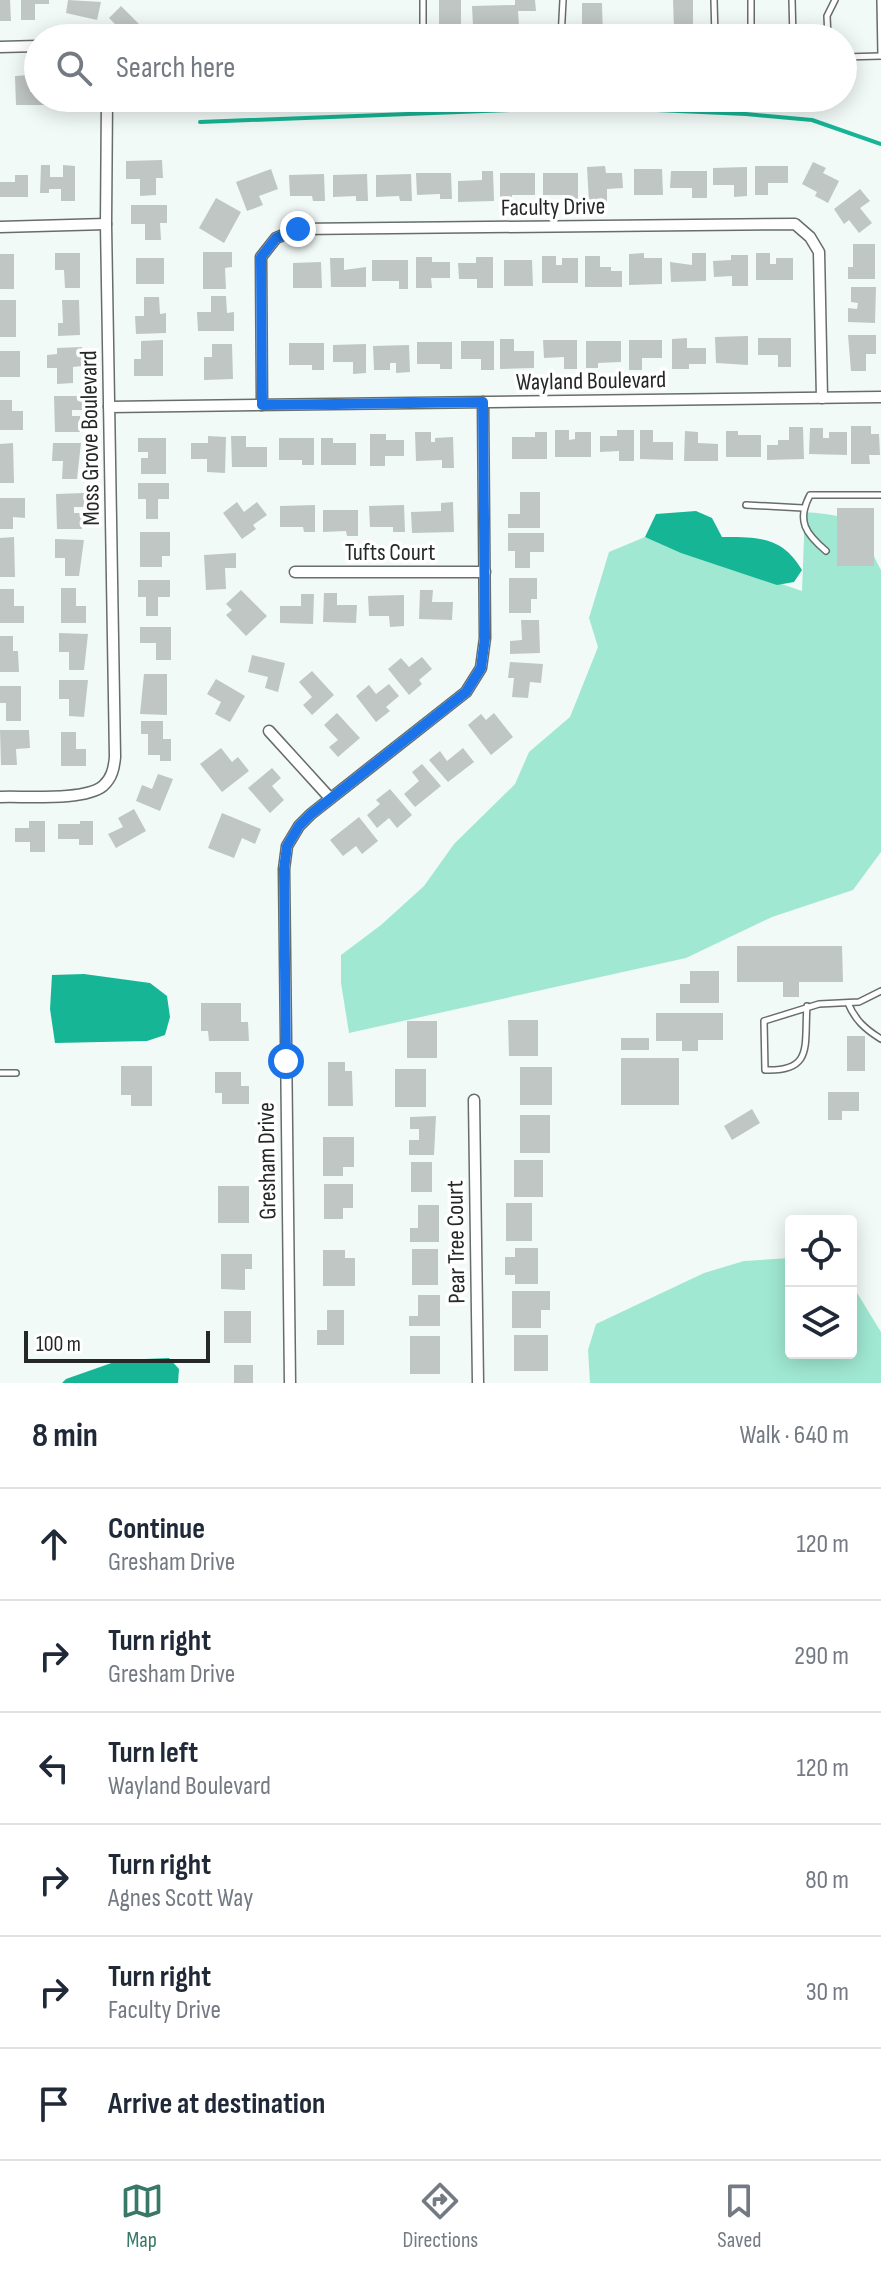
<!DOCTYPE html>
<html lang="en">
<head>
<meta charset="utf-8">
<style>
  :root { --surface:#fff; --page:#f2f2f3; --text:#1f2937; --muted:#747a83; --line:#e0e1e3; --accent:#387867 }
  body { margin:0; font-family:"Sofia Sans Condensed",sans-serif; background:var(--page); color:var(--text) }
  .controls { position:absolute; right:24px; bottom:24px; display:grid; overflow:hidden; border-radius:8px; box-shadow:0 4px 20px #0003 }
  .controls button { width:72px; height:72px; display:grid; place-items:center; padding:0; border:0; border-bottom:2px solid var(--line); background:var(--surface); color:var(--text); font:40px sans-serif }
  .scale { position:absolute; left:24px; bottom:20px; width:186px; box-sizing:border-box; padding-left:8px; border:4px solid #252827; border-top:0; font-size:22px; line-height:28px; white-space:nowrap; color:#252827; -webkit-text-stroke:6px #fff; paint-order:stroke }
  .stop { position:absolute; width:24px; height:24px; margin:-18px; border:6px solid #1a73e8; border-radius:50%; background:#fff }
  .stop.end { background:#1a73e8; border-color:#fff; box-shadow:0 2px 8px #0008 }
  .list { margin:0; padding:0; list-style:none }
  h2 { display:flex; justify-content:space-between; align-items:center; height:104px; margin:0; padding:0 32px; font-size:34px }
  h2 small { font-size:26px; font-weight:400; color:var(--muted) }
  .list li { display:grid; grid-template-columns:52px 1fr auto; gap:24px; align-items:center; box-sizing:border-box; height:112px; padding:0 32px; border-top:2px solid var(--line) }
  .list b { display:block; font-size:30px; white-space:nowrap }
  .list p { margin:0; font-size:26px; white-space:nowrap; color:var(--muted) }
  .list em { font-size:26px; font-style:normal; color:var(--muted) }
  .icon { flex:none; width:44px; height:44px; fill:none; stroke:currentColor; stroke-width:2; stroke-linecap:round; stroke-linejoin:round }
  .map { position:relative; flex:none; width:881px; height:1383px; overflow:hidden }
  .search { position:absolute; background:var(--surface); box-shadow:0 4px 20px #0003; left:24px; right:24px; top:24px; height:88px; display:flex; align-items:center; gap:20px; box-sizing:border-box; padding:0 28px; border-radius:44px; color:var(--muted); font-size:30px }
  .sheet { height:776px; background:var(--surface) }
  nav { display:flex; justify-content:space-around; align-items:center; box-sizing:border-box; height:112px; border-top:2px solid var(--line); background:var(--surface); font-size:22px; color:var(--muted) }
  nav a { display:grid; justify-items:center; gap:4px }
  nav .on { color:var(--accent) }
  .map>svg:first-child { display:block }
</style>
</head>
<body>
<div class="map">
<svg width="881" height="1383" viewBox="0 0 881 1383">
  <rect width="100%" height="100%" fill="#f2faf7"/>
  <g fill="#a0e8d2">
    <path d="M 805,512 C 860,516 857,522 881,570 L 881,852 L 853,890 L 772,917 L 686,958 L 349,1033 L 341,983 L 341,955 L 381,925 L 424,886 L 454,844 L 515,784 L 529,752 L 570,717 L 598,647 L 589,618 L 609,552 L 645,537 L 802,591 Z"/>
    <polygon points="791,1258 791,1353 851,1353 851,1283 881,1332 881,1383 590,1383 588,1350 596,1324 704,1273 744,1261"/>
  </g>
  <g fill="#16b595">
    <path d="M 696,511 L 712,518 L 722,537 C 757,537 782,536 802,570 L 794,582 L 777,585 L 681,553 L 645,537 L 656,514 Z"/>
    <polygon points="84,974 150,983 167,996 170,1017 165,1035 147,1041 55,1043 50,1009 52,975"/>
    <polygon points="169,1358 179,1369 178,1383 62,1383 66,1379 120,1360"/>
  </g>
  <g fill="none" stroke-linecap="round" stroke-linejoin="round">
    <polyline stroke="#16b595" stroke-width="4" points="200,122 589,107 746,114 812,120 881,144"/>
  </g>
  <g fill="#bfc6c4">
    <polygon points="0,0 10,0 11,21 0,21"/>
    <polygon points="21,0 49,0 49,4 35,4 35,20 21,20"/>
    <polygon points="68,0 101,2 97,20 66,13"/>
    <rect x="439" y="0" width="22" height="27"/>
    <polygon points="515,0 535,0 536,11 518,11 519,26 473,26 472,6 515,5"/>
    <polygon points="673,0 693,0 693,28 674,28"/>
    <polygon points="582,3 602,3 603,38 582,38"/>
    <polygon points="121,6 141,26 129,38 116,38 113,34 119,28 109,18"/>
    <rect x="489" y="31" width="24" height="7"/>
    <polygon points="30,75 30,92 38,92 38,98 45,98 45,105 16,105 15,76"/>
    <rect x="54" y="98" width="28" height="6"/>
    <polygon points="131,98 160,98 160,108 132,109"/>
    <polygon points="162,160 163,178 156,178 156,195 140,196 140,179 126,179 126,161"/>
    <polygon points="813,162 826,168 823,173 839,181 828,203 815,196 817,192 802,184"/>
    <polygon points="41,165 50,165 50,177 63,177 63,165 75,166 75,201 61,201 61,189 49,189 49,193 40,193"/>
    <polygon points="605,166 606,173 622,173 623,188 607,189 607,202 589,203 587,167"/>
    <polygon points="755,166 788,166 788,183 768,183 768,195 755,195"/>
    <polygon points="747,167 747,196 734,197 734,185 713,185 713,168"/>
    <polygon points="271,169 278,189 259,196 263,205 247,211 236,182"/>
    <polygon points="634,169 662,169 663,195 634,195"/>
    <polygon points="482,171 493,171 494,201 458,202 458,181 482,180"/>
    <polygon points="671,171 707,171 707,198 692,198 692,188 670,188"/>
    <polygon points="416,173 451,173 452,199 440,199 440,194 417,195"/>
    <polygon points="500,173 535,173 535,195 512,195 512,200 500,200"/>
    <polygon points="543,173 578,173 578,199 566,200 566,195 543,195"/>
    <polygon points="324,174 325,201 313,201 312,196 290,196 289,175"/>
    <polygon points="367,174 368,201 356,201 356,196 333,197 333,175"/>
    <polygon points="411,174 412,201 400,201 399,196 376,197 376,175"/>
    <polygon points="15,175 28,175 28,197 0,197 0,182 15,182"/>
    <polygon points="860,189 870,201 860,208 872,223 859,233 849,220 844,224 834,209"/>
    <polygon points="216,198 241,212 224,243 199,228"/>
    <polygon points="131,205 167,205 167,223 160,223 161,240 145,240 145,224 131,224"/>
    <polygon points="853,244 875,244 875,279 848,279 848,267 853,267"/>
    <polygon points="203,252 232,252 232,267 225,268 226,289 203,289"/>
    <polygon points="55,253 80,253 80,288 65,288 64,270 55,270"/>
    <polygon points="644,253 644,258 662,258 662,284 629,285 629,254"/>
    <polygon points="692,253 706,253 706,281 671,282 670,262 692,265"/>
    <polygon points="756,253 770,253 770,264 776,264 776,258 793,258 793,280 756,280"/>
    <rect x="0" y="254" width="14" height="35"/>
    <polygon points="731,255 748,255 748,286 732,286 732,276 714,277 713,261 731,260"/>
    <polygon points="542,256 556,256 556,265 562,265 562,258 578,258 578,283 542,283"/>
    <polygon points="585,256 600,256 600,267 611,267 611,271 622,271 622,287 585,287"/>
    <polygon points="416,257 432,257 432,262 450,262 450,278 431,278 432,288 416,288"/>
    <polygon points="476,257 493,257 493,288 477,288 477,279 459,279 458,263 476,263"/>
    <rect x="136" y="258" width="28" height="26"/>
    <polygon points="330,258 344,258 344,270 366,267 366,287 331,287"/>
    <polygon points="372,260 408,260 408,289 399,289 399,281 372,281"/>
    <polygon points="504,260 532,260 533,286 504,286"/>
    <polygon points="321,262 322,288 293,288 293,263"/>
    <polygon points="851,287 876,287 875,323 848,322 848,308 857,309 858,303 851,302"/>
    <polygon points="211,296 226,296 227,313 234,312 234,331 198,331 197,312 211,312"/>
    <polygon points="144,297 159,297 160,314 166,313 166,333 136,334 135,316 144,316"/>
    <rect x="0" y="300" width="16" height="37"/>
    <polygon points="62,300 79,300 80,335 58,336 58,323 63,323"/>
    <polygon points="848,335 876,335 876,354 866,354 866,371 851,371"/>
    <polygon points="748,336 748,365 716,363 715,337"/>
    <polygon points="687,338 687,348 706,348 706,364 689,364 689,369 672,369 672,339"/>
    <polygon points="758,338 791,338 791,367 778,367 778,355 758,355"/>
    <polygon points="500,339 514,339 514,351 534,351 534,368 500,369"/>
    <polygon points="163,340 163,376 134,376 134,359 141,359 141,341"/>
    <polygon points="543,340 577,340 577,369 564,369 564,357 544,358"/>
    <polygon points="629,340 662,340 662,358 642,358 642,370 629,370"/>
    <polygon points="461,341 494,341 494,370 481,370 481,359 461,359"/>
    <polygon points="586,341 621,341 621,362 598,363 598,368 586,368"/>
    <polygon points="417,342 452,342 452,369 440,369 440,364 417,364"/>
    <polygon points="289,343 324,343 324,370 312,370 312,365 289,365"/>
    <polygon points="212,344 232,344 233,379 204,380 204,357 212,357"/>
    <polygon points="366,344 366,373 353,374 353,362 333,362 333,345"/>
    <polygon points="409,345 410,372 396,373 396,363 390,363 390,370 374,370 373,346"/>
    <polygon points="82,347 82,366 73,367 73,383 57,384 57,368 47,368 47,355 57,354 57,348"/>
    <rect x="0" y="351" width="20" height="26"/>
    <polygon points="54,396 82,396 82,410 72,410 72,416 80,416 80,432 55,432"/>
    <polygon points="0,400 12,400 12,411 23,411 23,430 0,430"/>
    <polygon points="851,426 871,426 871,434 879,434 880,455 869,455 870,464 851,464"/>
    <polygon points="789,427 803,427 804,459 767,460 767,445 778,445 778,440 789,440"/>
    <polygon points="810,428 823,428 823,438 829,438 829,432 847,432 847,455 809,454"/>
    <polygon points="555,430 569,430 569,440 575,439 575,432 591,432 591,457 555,457"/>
    <polygon points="617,430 634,430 634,461 619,461 619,451 600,452 600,436 617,436"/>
    <polygon points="640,430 653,430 653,442 673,442 673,460 640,459"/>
    <polygon points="685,431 698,432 698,443 718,444 718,461 684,461"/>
    <polygon points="726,431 738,431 738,435 761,435 761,457 726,457"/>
    <polygon points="415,432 431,432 431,442 435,442 435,438 453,437 454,468 442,468 442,460 416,461"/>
    <polygon points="535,432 547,432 547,459 512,459 512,437 535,437"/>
    <polygon points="370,434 386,434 386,440 404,440 404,456 385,456 385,466 370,466"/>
    <polygon points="208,436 226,437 225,473 207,472 207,459 191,459 191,443 208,443"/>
    <polygon points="231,436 246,436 246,447 267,447 267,467 232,467"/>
    <polygon points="138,438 166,438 166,474 141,474 141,458 148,458 148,452 138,452"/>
    <polygon points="279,438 314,438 314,465 302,465 302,460 279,460"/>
    <polygon points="321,438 333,438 333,443 356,443 356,465 321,465"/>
    <polygon points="13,443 14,483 0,483 0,444"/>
    <polygon points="53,443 81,443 77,479 62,479 63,461 52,461"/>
    <polygon points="138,483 169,483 169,499 158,499 158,519 146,519 146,499 138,499"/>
    <polygon points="520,492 540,492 540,528 508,528 508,514 520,514"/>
    <polygon points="84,493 84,507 74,507 74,513 82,513 82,529 57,529 56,494"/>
    <polygon points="0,498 25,498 25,518 13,517 13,529 0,529"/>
    <polygon points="237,502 244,512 257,502 267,515 253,525 256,529 242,539 223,513"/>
    <polygon points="453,502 454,532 412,533 411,512 441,511 441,503"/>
    <polygon points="315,505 315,532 304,532 303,527 280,527 280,506"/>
    <polygon points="404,505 405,532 393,532 393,527 370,527 369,506"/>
    <rect x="837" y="508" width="37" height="58"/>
    <polygon points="323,510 358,510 358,536 347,536 346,531 323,532"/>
    <polygon points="140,532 170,532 170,556 162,556 162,567 140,567"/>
    <polygon points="508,533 544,533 544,552 530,552 530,568 515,568 515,551 508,551"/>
    <polygon points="14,537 15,577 0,577 0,538"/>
    <polygon points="55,539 84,540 79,576 65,576 65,558 55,558"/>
    <polygon points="236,553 236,568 225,568 226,589 206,590 204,555"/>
    <polygon points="509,578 537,578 537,599 531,599 531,613 509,613"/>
    <polygon points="138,580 170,580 170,597 158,597 158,616 146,616 146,597 138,597"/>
    <polygon points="61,588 76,588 76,606 86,606 86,623 61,623"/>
    <polygon points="0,589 14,589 14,606 24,606 24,623 0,623"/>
    <polygon points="241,590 267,616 246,636 226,615 232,610 226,604"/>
    <polygon points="420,590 433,590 432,602 453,602 452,620 419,619"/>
    <polygon points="324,593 337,593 337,605 357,605 356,623 323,622"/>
    <polygon points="301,594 314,594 313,624 280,623 280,606 301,606"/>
    <polygon points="404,595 404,626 390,627 389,616 369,616 368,596"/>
    <polygon points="521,620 539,620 540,653 510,654 510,641 522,640"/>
    <polygon points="140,627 171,627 171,660 156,660 156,643 140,643"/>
    <polygon points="59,633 88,634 84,670 69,670 69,652 59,652"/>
    <polygon points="0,636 13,636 13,651 18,651 19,672 0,672"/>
    <polygon points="252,655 285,663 278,692 265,688 268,677 248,672"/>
    <polygon points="422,657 432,669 419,680 422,684 409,695 388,669 401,658 409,667"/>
    <polygon points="510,662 543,664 541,683 530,682 528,698 512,697 514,678 508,678"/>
    <polygon points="312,671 334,695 312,715 303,705 312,697 299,682"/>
    <polygon points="144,674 167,674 167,715 140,714"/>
    <polygon points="216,679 245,696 230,722 215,714 221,702 207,694"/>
    <polygon points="59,680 88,680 84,717 69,716 69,699 59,699"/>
    <polygon points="389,684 399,696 386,707 390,711 376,722 356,696 369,685 376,694"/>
    <polygon points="0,686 21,686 21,721 6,721 6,703 0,703"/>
    <polygon points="337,713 360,738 338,757 329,747 338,740 324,725"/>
    <polygon points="494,713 513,737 491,755 468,725 481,714 486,720"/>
    <polygon points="141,721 163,721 163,739 171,739 171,761 160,761 160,755 148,755 148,734 141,734"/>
    <polygon points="0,730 29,730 30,748 16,749 17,765 1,765"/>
    <polygon points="61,732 76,732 76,749 86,749 86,766 61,766"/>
    <polygon points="221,748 232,762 238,757 249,771 222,792 200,764"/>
    <polygon points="463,748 474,762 448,782 429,760 440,751 447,761"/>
    <polygon points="422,764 441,786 415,807 404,794 419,781 412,772"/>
    <polygon points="272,768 281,778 272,786 284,800 270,813 248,788"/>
    <polygon points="158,774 173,779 160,811 136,801 142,785 152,789"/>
    <polygon points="390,789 412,815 397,828 389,818 377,828 367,815 380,804 376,800"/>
    <polygon points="134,809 146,831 116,848 108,834 123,827 118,818"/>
    <polygon points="222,813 261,829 255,844 242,838 234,858 208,848"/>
    <polygon points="359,817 378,841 362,854 356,846 343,856 330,840"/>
    <polygon points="29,821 45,821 45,852 30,852 30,842 15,842 15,828 29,828"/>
    <polygon points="80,821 93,821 93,845 79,845 79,839 58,839 58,824 80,824"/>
    <polygon points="737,946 842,946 843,982 799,982 799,997 783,997 783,982 737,982"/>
    <polygon points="690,971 719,971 719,1003 680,1003 680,984 690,984"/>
    <polygon points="201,1003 241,1003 241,1022 248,1022 249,1041 209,1041 208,1031 201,1031"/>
    <polygon points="656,1013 723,1013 723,1040 698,1040 698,1051 682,1051 682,1041 656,1041"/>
    <polygon points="508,1020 538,1020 538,1056 509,1056"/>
    <rect x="407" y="1021" width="30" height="37"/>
    <rect x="847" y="1036" width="18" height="35"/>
    <rect x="621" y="1038" width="28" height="12"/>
    <rect x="621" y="1058" width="58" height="47"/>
    <polygon points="328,1062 345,1062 345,1071 352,1071 353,1106 328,1106"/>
    <polygon points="121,1066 152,1066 152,1106 131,1106 131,1095 121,1095"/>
    <rect x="520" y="1067" width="32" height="38"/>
    <rect x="395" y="1069" width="31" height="38"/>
    <polygon points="215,1072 241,1072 241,1086 249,1086 249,1104 222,1104 222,1093 215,1093"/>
    <polygon points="828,1092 859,1092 859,1111 842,1111 842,1120 828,1120"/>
    <polygon points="752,1109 760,1123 732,1140 724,1126"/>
    <rect x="520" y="1115" width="30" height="38"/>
    <polygon points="436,1116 434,1155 409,1155 409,1140 419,1140 419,1129 410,1129 410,1117"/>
    <polygon points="323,1137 354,1137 354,1167 343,1167 343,1176 323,1176"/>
    <rect x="514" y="1160" width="29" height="37"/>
    <rect x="411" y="1162" width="21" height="30"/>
    <polygon points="324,1184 353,1184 353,1208 343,1208 343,1219 324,1219"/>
    <rect x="218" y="1186" width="31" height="37"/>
    <rect x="506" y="1203" width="26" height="38"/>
    <polygon points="418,1205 439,1205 439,1242 410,1242 410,1228 418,1228"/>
    <polygon points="515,1248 538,1248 538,1284 515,1284 515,1275 505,1275 505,1257 515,1257"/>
    <rect x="412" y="1249" width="26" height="36"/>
    <polygon points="323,1250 345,1250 345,1258 355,1258 355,1286 323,1286"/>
    <polygon points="221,1254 252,1254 252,1269 245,1269 245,1290 221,1289"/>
    <polygon points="512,1291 550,1291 550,1310 541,1310 541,1328 512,1328"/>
    <polygon points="418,1295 440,1295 440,1326 409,1326 409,1316 418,1316"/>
    <polygon points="327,1310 344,1310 344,1345 317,1345 317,1330 327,1330"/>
    <rect x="224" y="1311" width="27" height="32"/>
    <rect x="514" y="1335" width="34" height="36"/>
    <rect x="410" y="1336" width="30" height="38"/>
    <rect x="234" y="1365" width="19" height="18"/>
  </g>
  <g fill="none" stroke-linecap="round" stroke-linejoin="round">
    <g stroke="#666d6b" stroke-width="8">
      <g id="service">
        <polyline points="423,0 423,38"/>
        <polyline points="714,0 715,38"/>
        <polyline points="751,0 751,38"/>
        <polyline points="792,0 793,38"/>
        <polyline points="880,0 881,56"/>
        <polyline points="561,38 563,0"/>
        <polyline points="828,38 827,16 835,0"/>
        <polyline points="843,57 881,56"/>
        <polyline points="746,505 803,508"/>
        <path d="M 826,551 C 806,534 796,521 810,495 L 881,495"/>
        <path d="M 848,1003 C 855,1020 865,1029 881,1039"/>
        <path d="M 807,1006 C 804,1045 814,1072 765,1070 L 764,1021 L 819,1004 L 859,1002 L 881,991"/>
        <polyline points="0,1073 16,1073"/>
      </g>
    </g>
    <g stroke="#666d6b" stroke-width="13">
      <g id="minor">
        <polyline points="0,47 38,46"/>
        <polyline points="0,227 106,224"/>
        <polyline points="262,405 261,257 276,238 298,229 795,224 810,237 819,252 822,398"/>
        <polyline points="109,407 881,397"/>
        <polyline points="295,572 485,572"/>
        <polyline points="269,731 330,798"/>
        <path d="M 0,797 C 25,796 85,801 103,786 C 112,778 114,768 115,757 L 106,224 L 107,98"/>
        <polyline points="474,1100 478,1383"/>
        <polyline points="290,1383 284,869 287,846 299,826 311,814 466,692 481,668 485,638 483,402"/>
      </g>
    </g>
    <use href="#service" stroke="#fff" stroke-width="5"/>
    <use href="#minor" stroke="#fff" stroke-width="10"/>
  </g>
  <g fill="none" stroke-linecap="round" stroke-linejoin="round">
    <polyline stroke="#1a73e8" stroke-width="10" points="286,1061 284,869 287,846 299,826 311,814 466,692 481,668 485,638 483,402 262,405 261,257 276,238 298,229"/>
  </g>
  <g text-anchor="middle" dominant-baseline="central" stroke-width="7" stroke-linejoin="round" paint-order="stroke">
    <g font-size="24" fill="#252827" stroke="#fff">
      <text transform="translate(553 207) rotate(-1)">Faculty Drive</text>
      <text transform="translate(591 381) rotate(-1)">Wayland Boulevard</text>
      <text transform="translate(90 438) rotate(-91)">Moss Grove Boulevard</text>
      <text x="390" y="552">Tufts Court</text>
      <text transform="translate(267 1161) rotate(-91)">Gresham Drive</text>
      <text transform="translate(456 1242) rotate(-91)">Pear Tree Court</text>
    </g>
  </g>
</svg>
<div class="controls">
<button><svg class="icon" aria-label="locate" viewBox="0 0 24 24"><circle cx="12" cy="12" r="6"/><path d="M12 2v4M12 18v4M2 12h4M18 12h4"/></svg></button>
<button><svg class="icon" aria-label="layers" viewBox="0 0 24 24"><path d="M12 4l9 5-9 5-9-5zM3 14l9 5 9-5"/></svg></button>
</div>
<div class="scale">100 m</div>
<div class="stop" style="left:286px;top:1061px"></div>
<div class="stop end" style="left:298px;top:229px"></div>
<div class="search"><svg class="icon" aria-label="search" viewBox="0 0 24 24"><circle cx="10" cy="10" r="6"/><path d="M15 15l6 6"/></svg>Search here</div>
</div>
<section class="sheet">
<h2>8 min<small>Walk · 640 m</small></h2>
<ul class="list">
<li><svg class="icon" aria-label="ahead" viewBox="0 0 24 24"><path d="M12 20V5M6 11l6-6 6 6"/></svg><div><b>Continue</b><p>Gresham Drive</p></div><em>120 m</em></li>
<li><svg class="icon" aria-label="right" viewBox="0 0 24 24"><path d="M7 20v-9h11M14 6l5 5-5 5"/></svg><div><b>Turn right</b><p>Gresham Drive</p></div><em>290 m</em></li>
<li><svg class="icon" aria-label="left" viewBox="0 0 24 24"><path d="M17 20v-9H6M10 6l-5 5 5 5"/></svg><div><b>Turn left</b><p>Wayland Boulevard</p></div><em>120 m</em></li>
<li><svg class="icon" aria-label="right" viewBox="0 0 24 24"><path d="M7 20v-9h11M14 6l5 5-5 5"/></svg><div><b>Turn right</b><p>Agnes Scott Way</p></div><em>80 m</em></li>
<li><svg class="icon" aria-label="right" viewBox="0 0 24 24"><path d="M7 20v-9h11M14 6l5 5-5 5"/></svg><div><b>Turn right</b><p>Faculty Drive</p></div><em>30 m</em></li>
<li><svg class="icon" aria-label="arrive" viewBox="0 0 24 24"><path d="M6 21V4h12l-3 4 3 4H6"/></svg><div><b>Arrive at destination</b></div></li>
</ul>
</section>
<nav>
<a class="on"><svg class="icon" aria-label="map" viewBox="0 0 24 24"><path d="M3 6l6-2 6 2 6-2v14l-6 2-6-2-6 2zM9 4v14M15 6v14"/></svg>Map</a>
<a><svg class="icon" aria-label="directions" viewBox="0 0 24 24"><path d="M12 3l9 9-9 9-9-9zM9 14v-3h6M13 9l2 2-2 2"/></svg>Directions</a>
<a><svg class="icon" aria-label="saved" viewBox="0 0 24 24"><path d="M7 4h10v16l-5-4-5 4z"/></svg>Saved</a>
</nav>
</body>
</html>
